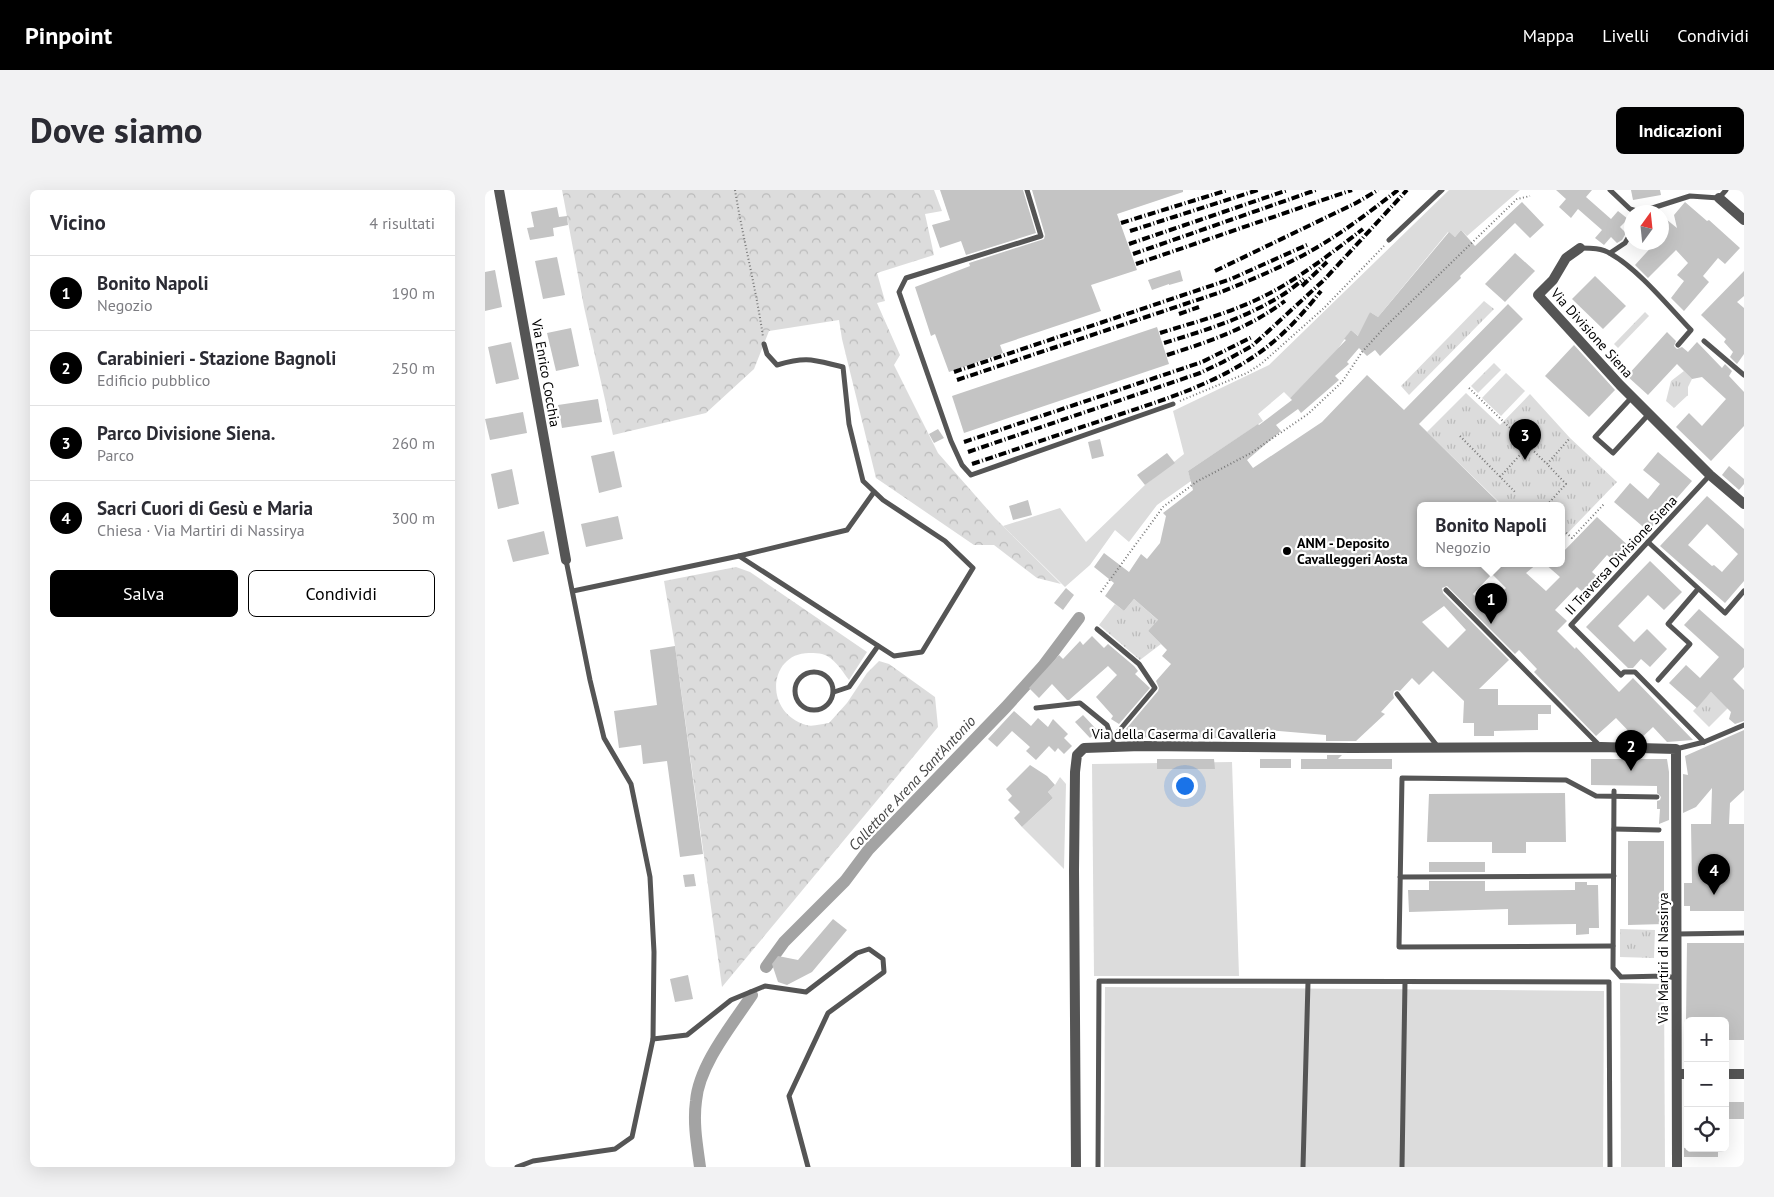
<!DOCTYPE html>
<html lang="it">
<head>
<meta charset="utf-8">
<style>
  :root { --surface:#fff; --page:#f2f2f3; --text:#2b2b33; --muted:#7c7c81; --line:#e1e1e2; --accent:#000 }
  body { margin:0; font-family:"PT Sans",sans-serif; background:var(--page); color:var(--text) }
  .controls { position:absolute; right:15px; bottom:15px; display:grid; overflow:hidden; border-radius:8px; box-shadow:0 5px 20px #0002 }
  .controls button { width:45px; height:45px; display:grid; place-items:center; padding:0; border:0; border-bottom:1px solid var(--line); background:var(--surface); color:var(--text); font:25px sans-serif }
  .compass { position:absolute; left:1139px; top:15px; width:45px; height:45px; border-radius:50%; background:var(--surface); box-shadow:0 5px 20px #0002; rotate:15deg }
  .you { position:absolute; left:699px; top:595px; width:18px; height:18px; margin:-12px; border:4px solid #fff; border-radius:50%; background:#1a73e8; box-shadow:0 0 0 8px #1a73e833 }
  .badge { display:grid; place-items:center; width:32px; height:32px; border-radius:50%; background:var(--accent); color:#fff; font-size:16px; font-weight:700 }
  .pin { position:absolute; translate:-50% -41px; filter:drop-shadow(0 1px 2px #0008) }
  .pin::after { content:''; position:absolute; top:26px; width:18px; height:15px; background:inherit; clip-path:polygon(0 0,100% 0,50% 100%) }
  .popup { position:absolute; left:932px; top:312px; width:148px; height:65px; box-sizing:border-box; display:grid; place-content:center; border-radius:8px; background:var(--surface); filter:drop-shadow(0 1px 4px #0005); font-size:16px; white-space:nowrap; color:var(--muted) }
  .popup b { font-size:19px; color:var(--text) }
  .popup::after { content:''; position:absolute; left:50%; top:100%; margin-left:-10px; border:10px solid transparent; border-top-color:var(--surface) }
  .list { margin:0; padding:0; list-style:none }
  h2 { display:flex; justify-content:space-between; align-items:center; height:65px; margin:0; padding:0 20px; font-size:21px }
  h2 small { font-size:16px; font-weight:400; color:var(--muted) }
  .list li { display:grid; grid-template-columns:32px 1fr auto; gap:15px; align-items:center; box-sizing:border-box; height:75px; padding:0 20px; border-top:1px solid var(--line) }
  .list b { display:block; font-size:19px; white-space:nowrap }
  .list p { margin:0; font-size:16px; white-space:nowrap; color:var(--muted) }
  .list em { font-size:16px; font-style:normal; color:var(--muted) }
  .actions { display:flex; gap:10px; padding:15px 20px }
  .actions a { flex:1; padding:11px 0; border:1px solid var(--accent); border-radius:8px; text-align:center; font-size:18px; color:var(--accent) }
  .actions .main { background:var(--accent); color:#fff }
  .icon { flex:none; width:28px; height:28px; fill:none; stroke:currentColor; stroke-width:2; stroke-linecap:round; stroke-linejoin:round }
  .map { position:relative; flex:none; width:1259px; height:977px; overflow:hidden; border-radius:8px }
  header { display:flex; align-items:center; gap:30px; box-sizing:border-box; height:70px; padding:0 25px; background:var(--accent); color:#fff }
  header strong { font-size:24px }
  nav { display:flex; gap:28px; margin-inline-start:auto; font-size:18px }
  .intro { display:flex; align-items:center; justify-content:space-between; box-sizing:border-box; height:120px; padding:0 30px }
  h1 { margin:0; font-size:35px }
  .button { padding:12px 22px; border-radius:8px; background:var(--accent); color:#fff; font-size:18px; font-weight:700 }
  main { display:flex; gap:30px; padding:0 30px }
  aside { flex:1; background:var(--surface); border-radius:8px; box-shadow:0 5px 20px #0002 }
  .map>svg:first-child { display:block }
</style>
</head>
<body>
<header>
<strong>Pinpoint</strong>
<nav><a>Mappa</a><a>Livelli</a><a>Condividi</a></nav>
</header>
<div class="intro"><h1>Dove siamo</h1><a class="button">Indicazioni</a></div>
<main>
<aside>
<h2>Vicino<small>4 risultati</small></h2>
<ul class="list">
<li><span class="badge">1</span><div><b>Bonito Napoli</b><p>Negozio</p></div><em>190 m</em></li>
<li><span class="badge">2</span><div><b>Carabinieri - Stazione Bagnoli</b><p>Edificio pubblico</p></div><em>250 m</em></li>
<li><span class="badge">3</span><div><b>Parco Divisione Siena.</b><p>Parco</p></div><em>260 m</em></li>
<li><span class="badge">4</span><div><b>Sacri Cuori di Gesù e Maria</b><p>Chiesa · Via Martiri di Nassirya</p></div><em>300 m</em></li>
</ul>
<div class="actions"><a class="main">Salva</a><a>Condividi</a></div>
</aside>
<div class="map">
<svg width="1259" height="977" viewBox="0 0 1259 977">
  <defs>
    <pattern id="forest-crowns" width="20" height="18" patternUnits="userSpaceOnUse" patternTransform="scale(1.25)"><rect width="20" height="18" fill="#dcdcdc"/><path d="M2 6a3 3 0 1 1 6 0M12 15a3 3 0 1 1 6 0" fill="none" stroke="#bbb"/></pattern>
    <pattern id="park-tufts" width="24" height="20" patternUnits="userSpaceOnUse" patternTransform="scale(1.25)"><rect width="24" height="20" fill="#dcdcdc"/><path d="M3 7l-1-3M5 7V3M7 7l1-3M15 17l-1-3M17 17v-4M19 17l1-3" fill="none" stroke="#bbb"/></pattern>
  </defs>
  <rect width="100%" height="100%" fill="#fff"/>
  <g fill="#dcdcdc">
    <polygon points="964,0 1035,0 982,46 976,40 970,47 963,42 893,127 885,122 878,150 866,140 852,160 805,208 799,202 773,224 778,231 703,281 706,291 672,315 644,352 630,340 605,375 580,397 518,336 575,318 601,352 660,295 699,264 688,221 784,175"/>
    <polygon points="1021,183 1040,201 1016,226 997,208"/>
    <polygon points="747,572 754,786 609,786 607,574"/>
    <polygon points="575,587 581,594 579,679 537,637 568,608 563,602 570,595"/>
    <polygon points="1135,793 1179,794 1180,977 1136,977"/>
    <polygon points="620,797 1119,801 1118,977 619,977"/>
  </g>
  <g fill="url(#forest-crowns)">
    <polygon points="77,0 449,0 457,21 440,24 449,65 392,83 400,111 392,113 415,165 409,175 453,263 511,329 576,394 552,388 509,355 489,355 391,288 357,149 354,130 284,141 269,179 221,223 128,245 99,117"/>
    <path d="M 251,377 L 265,382 L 382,462 L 364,490 C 357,481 349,467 337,464 C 334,463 329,463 326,463 C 284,461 277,522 321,535 C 327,537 337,534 344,533 L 362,513 L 382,483 L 394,471 L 404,474 L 450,507 L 453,537 L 237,797 L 190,456 L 179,391 Z"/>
  </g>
  <g fill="url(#park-tufts)">
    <polygon points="999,111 1009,119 924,205 916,196"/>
    <polygon points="1160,122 1164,126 1133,158 1129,154"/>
    <polygon points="1009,173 1016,180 993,203 986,196"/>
    <polygon points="1199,181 1207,189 1203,197 1203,205 1189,218 1181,211 1186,191"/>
    <polygon points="981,203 1015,235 1045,204 1085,248 1132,292 1076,350 1076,315 1017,315 942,242"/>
    <polygon points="649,409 675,432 663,441 676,454 655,470 614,435 630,414 639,421"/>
    <polygon points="1226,502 1243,518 1224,537 1208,521"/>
    <polygon points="1135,739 1170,740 1169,768 1135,767"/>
  </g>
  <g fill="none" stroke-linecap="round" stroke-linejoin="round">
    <g stroke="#a3a3a3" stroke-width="12">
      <polyline points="281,777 299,752 360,691 384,659 521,517 558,476 594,428"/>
      <path d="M 215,977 C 212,955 208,933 211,911 C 214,875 247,835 267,805"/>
    </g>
  </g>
  <g fill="#c4c4c4" fill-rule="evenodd">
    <polygon points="455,0 538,0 551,43 481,65 476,51 455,58 447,35 465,30"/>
    <polygon points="547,0 698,0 698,2 632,24 652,80 606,95 616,121 515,155 518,163 464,182 450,144 446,146 430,97 485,76 484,73 559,49 560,45"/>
    <polygon points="1071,0 1107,0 1101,7 1126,29 1133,21 1143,29 1135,37 1141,43 1137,50 1132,53 1126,47 1119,55 1110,48 1117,40 1093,19 1086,28 1074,17 1081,9"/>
    <polygon points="1146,0 1175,0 1176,5 1148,10"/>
    <path d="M 1037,12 L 1059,35 L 1045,48 L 1030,33 L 975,86 L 976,88 L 895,166 L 890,160 L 882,166 L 874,158 L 862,172 L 864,174 L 850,186 L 854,190 L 816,223 L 813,219 L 791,235 L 796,241 L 762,270 L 768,278 L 837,232 L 882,185 L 919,220 L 1023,114 L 1038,129 L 934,234 L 1012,311 L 1008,315 L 936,315 L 936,373 L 1053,373 L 1041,383 L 1061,401 L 1075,387 L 1059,373 L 1076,373 L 1076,364 L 1112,327 L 1147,359 L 1132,374 L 1122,365 L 1107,382 L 1117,391 L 1103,407 L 1092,397 L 1070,420 L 1082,431 L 1072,441 L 1090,459 L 1091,457 L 1134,502 L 1148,488 L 1208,550 L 1182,552 L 1168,537 L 1153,551 L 1131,528 L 1111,546 L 1049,482 L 1052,479 L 1034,460 L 1030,464 L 962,396 L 957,398 L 958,403 L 1024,470 L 994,499 L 1013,499 L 1013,515 L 1066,515 L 1066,524 L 1053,524 L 1053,540 L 1009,541 L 1009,546 L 989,546 L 989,533 L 978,533 L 979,511 L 948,481 L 934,495 L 927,488 L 915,501 L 912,500 L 909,501 L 908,504 L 909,508 L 896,522 L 900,524 L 871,551 L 841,551 L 841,545 L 772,539 L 780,548 L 726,548 L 679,546 L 652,548 L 641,539 L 673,501 L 674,498 L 671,491 L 686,474 L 677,466 L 682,460 L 663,441 L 673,430 L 649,409 L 639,421 L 620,406 L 629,393 L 609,377 L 619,363 L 644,382 L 656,364 L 662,369 L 675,353 L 681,326 L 678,323 L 708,300 L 703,281 L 773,234 L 774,235 L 807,210 L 805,208 L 861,150 L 859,149 L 866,140 L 873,146 L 885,122 L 893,127 L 964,42 L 970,47 L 976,40 L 990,56 ZM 1007,384 L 1021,398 L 1001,417 L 988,404 ZM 959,416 L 981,440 L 963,458 L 937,432 Z"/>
    <polygon points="1200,12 1222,31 1224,30 1255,58 1240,74 1233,68 1218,86 1224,92 1199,121 1186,108 1199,91 1192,85 1203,73 1191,60 1163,88 1150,75 1171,52 1176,52 1176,25 1192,38 1189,25"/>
    <polygon points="72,17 74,27 82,26 83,35 68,38 69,46 45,50 42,38 49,37 46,22"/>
    <polygon points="1030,63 1050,81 1020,112 1000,94"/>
    <polygon points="72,67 80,105 58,109 50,71"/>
    <polygon points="10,80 17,117 0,121 0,82"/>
    <polygon points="695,80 698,91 684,95 684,94 667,100 663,90"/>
    <polygon points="1259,81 1259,106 1252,112 1259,118 1259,164 1252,174 1245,167 1248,162 1239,152 1241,149 1216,125"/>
    <polygon points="1110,86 1141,116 1118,139 1087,109"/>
    <polygon points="672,137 684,174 479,243 467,206"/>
    <polygon points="86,138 94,176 71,181 62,143"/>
    <polygon points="1182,142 1191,151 1189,156 1192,159 1197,157 1203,162 1212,152 1237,178 1240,174 1247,181 1244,186 1259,202 1259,236 1226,271 1191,237 1204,223 1217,236 1241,209 1217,187 1207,189 1192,174 1163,205 1142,186"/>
    <polygon points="26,152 34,189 11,194 3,157"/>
    <polygon points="1089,155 1130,200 1104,227 1060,186"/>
    <polygon points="113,209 117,232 77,238 73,215"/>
    <polygon points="38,222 42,243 5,250 0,229"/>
    <polygon points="453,239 459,248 449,253 444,244"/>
    <polygon points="615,249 619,266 607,269 603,252"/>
    <polygon points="129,261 137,297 114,303 106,266"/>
    <polygon points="1173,262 1207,291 1163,341 1129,312 1145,293 1163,309 1175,294 1158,280"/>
    <polygon points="682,263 690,273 660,295 652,285"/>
    <polygon points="1244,276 1259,289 1259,294 1254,300 1237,285"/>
    <polygon points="27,279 34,314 13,319 6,284"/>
    <path d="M 1222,306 L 1259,339 L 1259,391 L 1240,413 L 1175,356 ZM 1222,334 L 1253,364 L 1237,382 L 1229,375 L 1227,376 L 1203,355 Z"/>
    <polygon points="543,310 547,325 528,330 524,316"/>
    <polygon points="133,326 138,349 101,357 96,334"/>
    <polygon points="59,341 64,364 28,372 22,350"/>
    <polygon points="1165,371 1197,402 1179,420 1163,405 1133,436 1149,452 1162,439 1182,459 1165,477 1156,469 1148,478 1143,478 1101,437"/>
    <polygon points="581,398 589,405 578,420 569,413"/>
    <polygon points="1214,419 1259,459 1259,477 1248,489 1259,500 1259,531 1250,534 1244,529 1246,522 1226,502 1212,518 1184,493 1201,475 1215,488 1234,467 1199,435"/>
    <polygon points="607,446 619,458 623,454 649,476 653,481 650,484 665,498 634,534 626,529 628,526 611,507 632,485 623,476 584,510 582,510 567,494 554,508 544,498 574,465 578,469 595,451 598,455"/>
    <polygon points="190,456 218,664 195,667 182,571 158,574 156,555 134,558 129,521 172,515 165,460"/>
    <polygon points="529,521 546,536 553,528 563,537 568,529 583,544 579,548 587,556 579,564 573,558 570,562 564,556 551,570 541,561 545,557 527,541 512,557 503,549"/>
    <polygon points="598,525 613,541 605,548 590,532"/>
    <polygon points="1259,540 1259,600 1245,613 1244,634 1259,634 1259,721 1205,721 1205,716 1199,716 1199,693 1207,693 1206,634 1226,634 1227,598 1211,617 1198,623 1198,584 1203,585 1200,566"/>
    <polygon points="842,565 857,565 853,569 907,569 907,579 816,579 816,569 842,569"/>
    <polygon points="672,569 729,569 730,579 672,579"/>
    <rect x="775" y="569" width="31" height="9"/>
    <polygon points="1106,569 1182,569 1184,582 1184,630 1174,634 1175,619 1172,619 1172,611 1175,610 1176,607 1172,603 1172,596 1106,595"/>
    <polygon points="545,575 562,586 570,595 563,602 568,608 537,637 529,628 535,622 523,610 527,606 521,599"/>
    <polygon points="1080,603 1081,652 1041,652 1041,663 1007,663 1007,652 942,652 944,604"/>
    <polygon points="1143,651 1179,651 1179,734 1143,735"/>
    <rect x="944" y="672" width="56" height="10"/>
    <polygon points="209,684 211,696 200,697 198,685"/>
    <polygon points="944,691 1000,691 1000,701 1090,700 1090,692 1102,692 1102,695 1113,695 1114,738 1104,738 1104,744 1091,745 1091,734 1023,735 1023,719 924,722 923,700 944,700"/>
    <polygon points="348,729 362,740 327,782 302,795 293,792 287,774 293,766 313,770"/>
    <polygon points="1202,753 1259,753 1259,850 1240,850 1240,831 1201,831"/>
    <polygon points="203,785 208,809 190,812 185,789"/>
    <rect x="1240" y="912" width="19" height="17"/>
    <rect x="1199" y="958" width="34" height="9"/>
  </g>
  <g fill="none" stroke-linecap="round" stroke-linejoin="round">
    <g stroke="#777" stroke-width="2" stroke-dasharray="1 2.5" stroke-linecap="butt">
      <path d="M 250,0 C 258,49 271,98 278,147"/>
      <polyline points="984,198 1062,274"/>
      <polyline points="695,211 762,183 776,174 839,118 899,56"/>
      <polyline points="975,246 1030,302"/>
      <polyline points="1015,287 1043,256"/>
      <polyline points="1062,315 1081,294 1062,274 1085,248"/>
      <polyline points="1076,338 1087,348 1119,314"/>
      <polyline points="616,402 678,317 711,292 766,263 823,224 857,192 877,162 899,138 1032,9 1045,6"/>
    </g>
    <g stroke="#555" stroke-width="5">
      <polyline points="542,0 556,46 421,88 414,102 466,251 477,275 486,285 688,214"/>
      <polyline points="1125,0 1145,19 1155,22 1205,6 1234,8 1241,0"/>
      <polyline points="904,50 957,0"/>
      <path d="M 1095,58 C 1106,58 1117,58 1126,64 C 1153,79 1184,117 1206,140 L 1193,155"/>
      <polyline points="1125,63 1140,53 1146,43"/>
      <polyline points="1219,151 1259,185"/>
      <polyline points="1147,207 1110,247 1128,263 1164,224"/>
      <polyline points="1163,352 1240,423 1259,401"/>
      <polyline points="254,366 362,340 389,302"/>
      <polyline points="961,400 1116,557"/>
      <path d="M 88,401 L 254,366 L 409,466 L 437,462 L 488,378 L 460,351 L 398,310 L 378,291 L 364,234 L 358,177 C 328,170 323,166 292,175 L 282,164 L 279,154"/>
      <polyline points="612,439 654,474 670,498 627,549"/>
      <circle cx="329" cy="501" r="19"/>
      <polyline points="1173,490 1205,454 1183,434 1213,399"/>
      <polyline points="349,502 364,497 393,456"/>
      <polyline points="912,504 953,557"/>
      <polyline points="551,518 595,513 622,535 628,551"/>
      <polyline points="1219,552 1150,482 1139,482 1136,485 1086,435 1225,285"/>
      <polyline points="1191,559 1219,552 1259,535"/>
      <polyline points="1129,601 1128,778 1136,787 1179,786 1192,788"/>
      <polyline points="1129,639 1174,640"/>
      <polyline points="915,687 1129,686"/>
      <polyline points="1192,744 1259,743"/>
      <polyline points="1128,756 914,757 917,588 1081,590 1111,606 1172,607"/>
      <polyline points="168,849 202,845 246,810 280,796 321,802 372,763 384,759 398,769 399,782 343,823 304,906 323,977"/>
      <polyline points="32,977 48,971 130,959 147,947 168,849 169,762 165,687 146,594 119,548 105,490 81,370"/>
      <polyline points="613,977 614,791 1124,792 1125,977"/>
      <polyline points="818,977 823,792"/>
      <polyline points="917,977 920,792"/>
    </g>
    <g stroke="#555" stroke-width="10">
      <polyline points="14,0 81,370"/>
      <polyline points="1234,8 1259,30"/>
      <polyline points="1095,58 1081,68 1068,90 1053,105 1135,195 1225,285 1259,314"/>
      <polyline points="1192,884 1203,884"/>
      <polyline points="1240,884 1259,884"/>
      <polyline points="591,977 589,680 590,582 592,565 599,558 656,556 866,558 1116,557 1191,559 1192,977"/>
    </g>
    <g stroke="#000" stroke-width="4" stroke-dasharray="8 2.5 1 2.5" stroke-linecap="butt">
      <polyline points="636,33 743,0"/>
      <polyline points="645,41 773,0"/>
      <polyline points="644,54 803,0"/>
      <polyline points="648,64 831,0"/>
      <polyline points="651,74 867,0"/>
      <polyline points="730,81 871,13 893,0"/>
      <polyline points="817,96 842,72"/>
      <polyline points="694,124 714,117"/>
      <path d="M 675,143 C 707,133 742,124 773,109 C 810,92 845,64 878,39"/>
      <path d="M 679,153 C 718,141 758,129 794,107 C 803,102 811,95 819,89"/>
      <path d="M 682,165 C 726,151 762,139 800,111"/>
      <polyline points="469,182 746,89 824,54"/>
      <path d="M 472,190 L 736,102 C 768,89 800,76 831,58 C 860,41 887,20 913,0"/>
      <polyline points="479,252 717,172 767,147"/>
      <polyline points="483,262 715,183 738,172 767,156 790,135 839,90 922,0"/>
      <path d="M 487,274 C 533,259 578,243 624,228 C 675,211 726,196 771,165 C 796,148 817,125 836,101"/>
    </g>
  </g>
  <circle fill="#000" stroke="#fff" stroke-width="2" cx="802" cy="361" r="5"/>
  <g text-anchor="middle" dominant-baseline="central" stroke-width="4.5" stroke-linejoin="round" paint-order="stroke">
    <g font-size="14" fill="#000" stroke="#fff">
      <text transform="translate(1107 143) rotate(48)">Via Divisione Siena</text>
      <text transform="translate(61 183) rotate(80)">Via Enrico Cocchia</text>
      <text transform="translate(1136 365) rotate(-47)">II Traversa Divisione Siena</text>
      <text x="699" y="544">Via della Caserma di Cavalleria</text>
      <text transform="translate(1178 768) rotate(-90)">Via Martiri di Nassirya</text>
    </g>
    <g font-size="14" font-weight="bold" fill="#000" stroke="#fff" text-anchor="start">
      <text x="812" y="353">ANM - Deposito<tspan x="812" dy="16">Cavalleggeri Aosta</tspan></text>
    </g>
    <g font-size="15" font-style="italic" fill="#444" stroke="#fff">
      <text transform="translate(427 593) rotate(-47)">Collettore Arena Sant'Antonio</text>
    </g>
  </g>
</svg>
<div class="controls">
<button>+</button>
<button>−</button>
<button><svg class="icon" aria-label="locate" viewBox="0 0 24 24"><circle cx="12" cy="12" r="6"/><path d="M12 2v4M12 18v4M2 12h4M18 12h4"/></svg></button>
</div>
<svg class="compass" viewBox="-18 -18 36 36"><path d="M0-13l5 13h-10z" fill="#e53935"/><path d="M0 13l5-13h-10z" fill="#7c7c81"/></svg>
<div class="you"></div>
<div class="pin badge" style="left:1006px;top:434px">1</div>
<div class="popup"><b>Bonito Napoli</b>Negozio</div>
<div class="pin badge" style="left:1146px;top:581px">2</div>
<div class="pin badge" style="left:1040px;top:270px">3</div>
<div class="pin badge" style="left:1229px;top:705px">4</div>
</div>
</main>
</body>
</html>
